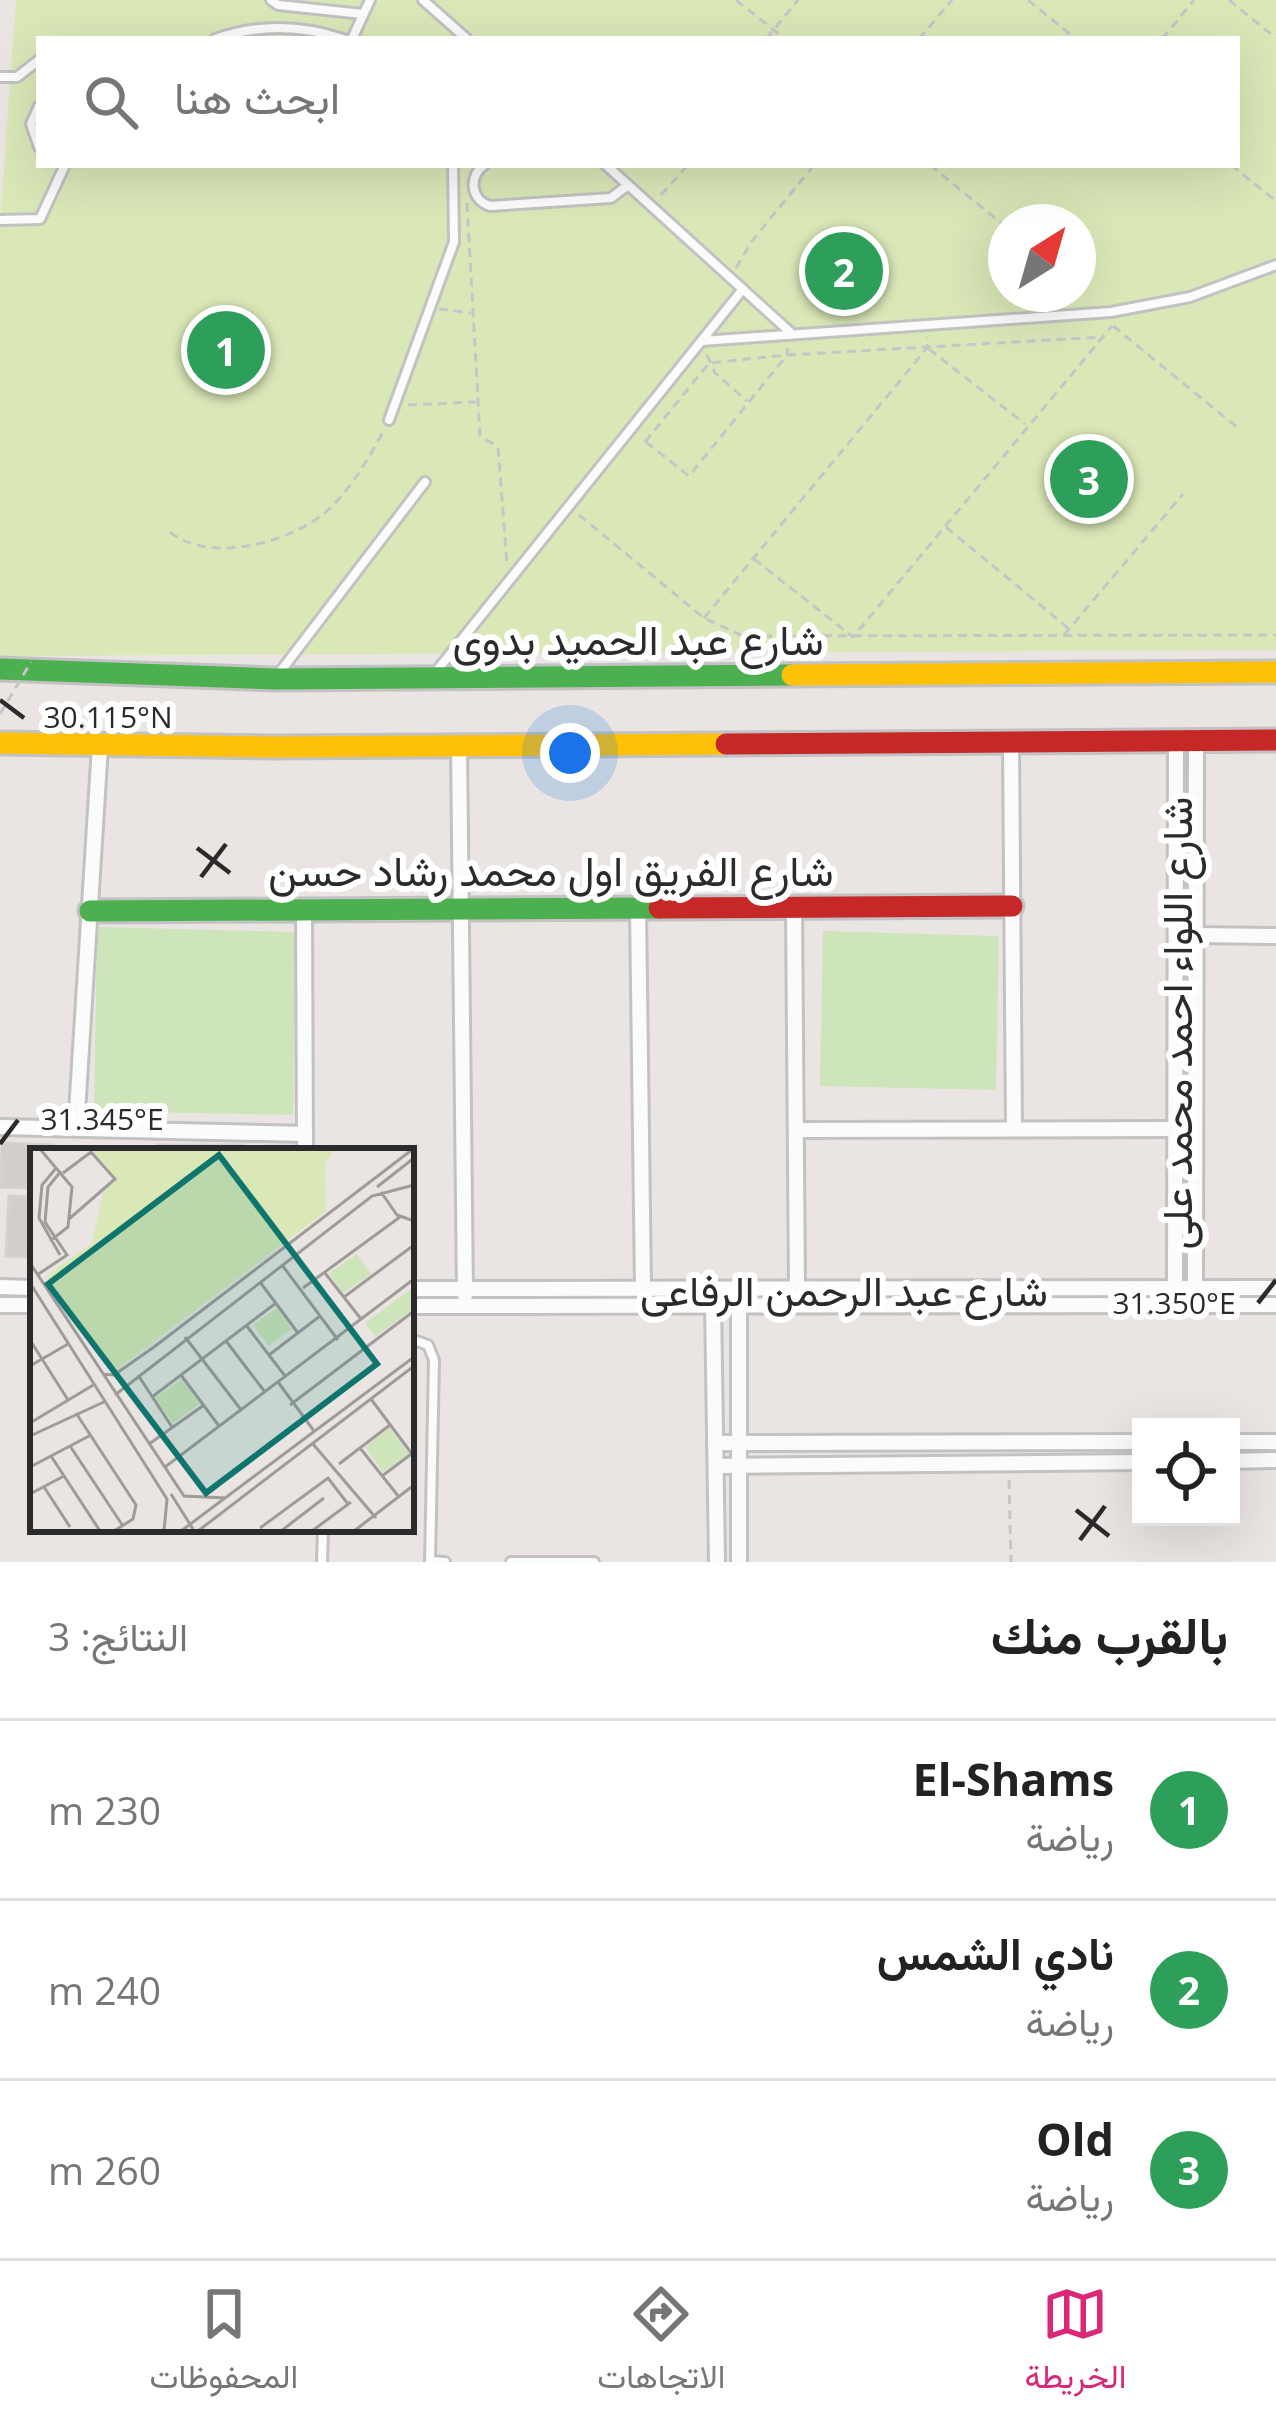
<!DOCTYPE html>
<html lang="ar">
<head>
<meta charset="utf-8">
<style>
  :root { --surface:#fff; --page:#f2f2f2; --text:#222; --muted:#767676; --line:#e0e0e0; --accent:#db2777 }
  body { margin:0; font-family:"Open Sans",Vazirmatn,sans-serif; background:var(--page); color:var(--text); direction:rtl }
  .controls { position:absolute; right:36px; bottom:36px; display:grid; overflow:hidden; border-radius:0px; box-shadow:0 12px 48px #0002 }
  .controls button { width:108px; height:108px; display:grid; place-items:center; padding:0; border:0; border-bottom:3px solid var(--line); background:var(--surface); color:var(--text); font:60px sans-serif }
  .compass { position:absolute; left:988px; top:204px; width:108px; height:108px; border-radius:50%; background:var(--surface); box-shadow:0 12px 48px #0002; rotate:37deg }
  .you { position:absolute; left:570px; top:753px; width:42px; height:42px; margin:-30px; border:9px solid #fff; border-radius:50%; background:#1a73e8; box-shadow:0 0 0 18px #1a73e833 }
  .badge { display:grid; place-items:center; width:78px; height:78px; border-radius:50%; background:var(--accent); color:#fff; font-size:39px; font-weight:700 }
  .pin { position:absolute; translate:-50% -50%; border:6px solid #fff; box-shadow:0 3px 12px #0006 }
  .list { margin:0; padding:0; list-style:none }
  h2 { display:flex; justify-content:space-between; align-items:center; height:156px; margin:0; padding:0 48px; font-size:51px }
  h2 small { font-size:39px; font-weight:400; color:var(--muted) }
  .list li { display:grid; grid-template-columns:78px 1fr auto; gap:36px; align-items:center; box-sizing:border-box; height:180px; padding:0 48px; border-top:3px solid var(--line) }
  .list b { display:block; font-size:45px; white-space:nowrap }
  .list p { margin:0; font-size:39px; white-space:nowrap; color:var(--muted) }
  .list em { font-size:39px; font-style:normal; color:var(--muted) }
  .icon { flex:none; width:66px; height:66px; fill:none; stroke:currentColor; stroke-width:2; stroke-linecap:round; stroke-linejoin:round }
  .map { position:relative; flex:none; width:1276px; height:1562px; overflow:hidden; direction:ltr }
  .search { position:absolute; background:var(--surface); box-shadow:0 12px 48px #0002; left:36px; right:36px; top:36px; height:132px; display:flex; align-items:center; gap:30px; box-sizing:border-box; padding:0 42px; border-radius:0px; color:var(--muted); font-size:45px }
  .sheet { height:696px; background:var(--surface) }
  nav { display:flex; justify-content:space-around; align-items:center; box-sizing:border-box; height:168px; border-top:3px solid var(--line); background:var(--surface); font-size:33px; color:var(--muted) }
  nav a { display:grid; justify-items:center; gap:6px }
  nav .on { color:var(--accent) }
  .map>svg:first-child { display:block }
</style>
</head>
<body>
<div class="map">
<svg width="1276" height="1562" viewBox="0 0 1276 1562">
  <rect width="100%" height="100%" fill="#eae5e2"/>
  <g fill="#cee4ba">
    <polygon points="97,927 296,932 293,1115 94,1111"/>
    <polygon points="823,931 999,936 996,1090 820,1086"/>
  </g>
  <path fill="#dae8b8" fill-rule="evenodd" d="M 16,0 L 1276,0 L 1276,650 L 0,656 L 0,224 ZM 39,39 L 1237,39 L 1237,165 L 39,165 ZM 1006,222 L 1078,222 L 1078,294 L 1006,294 Z"/>
  <g fill="#d1cecb" stroke="#d5d1ce" stroke-width="3">
    <polygon points="2,1143 53,1145 53,1151 33,1151 33,1188 1,1187"/>
    <rect x="157" y="1145" width="48" height="6"/>
    <rect x="205" y="1145" width="39" height="6"/>
    <rect x="268" y="1146" width="29" height="5"/>
    <polygon points="9,1196 33,1197 33,1257 6,1256"/>
  </g>
  <g fill="none" stroke-linecap="round" stroke-linejoin="round">
    <g stroke="#c3c2c2" stroke-width="14">
      <g id="lane">
        <polyline points="271,0 278,5 363,14"/>
        <polyline points="423,0 467,39"/>
        <path d="M 215,39 C 258,24 299,24 343,39"/>
        <polyline points="352,39 370,0"/>
        <polyline points="0,77 17,77 39,60"/>
        <polyline points="39,106 31,124 39,147"/>
        <path d="M 484,165 C 468,177 471,200 490,206 L 611,198 L 628,185"/>
        <polyline points="606,165 790,332"/>
        <polyline points="0,220 40,219 65,165"/>
        <polyline points="702,341 1111,312 1190,297 1276,265"/>
        <polyline points="389,420 454,242 453,165"/>
        <polyline points="435,673 743,289"/>
        <polyline points="277,676 425,482"/>
        <polyline points="411,1339 428,1345 434,1360 430,1562"/>
        <polyline points="430,1561 445,1562"/>
        <polyline points="322,1562 323,1529"/>
        <polyline points="511,1562 594,1562"/>
      </g>
    </g>
    <g stroke="#c3c2c2" stroke-width="20">
      <g id="street">
        <polyline points="1011,742 1014,1129"/>
        <polyline points="459,745 465,1295"/>
        <polyline points="794,907 797,1289"/>
        <polyline points="638,908 643,1289"/>
        <polyline points="304,910 305,1151"/>
        <polyline points="1195,935 1276,936"/>
        <polyline points="0,1127 305,1134"/>
        <polyline points="76,1128 100,746"/>
        <polyline points="796,1130 1175,1129"/>
        <polyline points="0,1287 33,1288"/>
        <polyline points="411,1289 1276,1288"/>
        <polyline points="1175,1293 1176,740"/>
        <polyline points="1195,1294 1196,740"/>
        <polyline points="713,1302 717,1562"/>
        <polyline points="0,1305 33,1305"/>
        <polyline points="411,1306 1276,1305"/>
        <polyline points="1231,1442 1276,1442"/>
        <polyline points="715,1443 1141,1442"/>
        <polyline points="1231,1461 1276,1460"/>
        <polyline points="716,1466 1141,1462"/>
        <polyline points="739,1562 739,1303"/>
      </g>
    </g>
    <g stroke="#c3c2c2" stroke-width="27">
      <g id="fast">
        <polyline points="0,669 275,679 792,675"/>
        <polyline points="90,911 659,908"/>
      </g>
    </g>
    <g stroke="#c3c2c2" stroke-width="27">
      <g id="slow">
        <polyline points="792,675 1276,672"/>
        <polyline points="0,743 275,747 726,744"/>
      </g>
    </g>
    <g stroke="#c3c2c2" stroke-width="27">
      <g id="jam">
        <polyline points="726,744 1276,740"/>
        <polyline points="659,908 1012,906"/>
      </g>
    </g>
    <g stroke="#c6c6c6" stroke-width="3" stroke-dasharray="9 6" stroke-linecap="butt">
      <polyline points="736,0 785,39"/>
      <polyline points="1028,0 1076,39"/>
      <polyline points="1229,0 1276,38"/>
      <polyline points="766,39 798,0"/>
      <polyline points="919,39 952,0"/>
      <polyline points="1162,39 1194,0"/>
      <polyline points="930,165 1006,227"/>
      <polyline points="1231,165 1276,201"/>
      <polyline points="661,195 688,165"/>
      <polyline points="467,203 480,436 498,447 507,564"/>
      <polyline points="736,268 752,241 814,165"/>
      <polyline points="439,309 471,313"/>
      <polyline points="1113,326 1238,428"/>
      <polyline points="929,349 1025,424"/>
      <polyline points="707,355 715,373 747,401"/>
      <polyline points="408,405 476,402"/>
      <polyline points="645,442 709,363 787,355 1102,337"/>
      <polyline points="646,442 689,476 787,355 788,348"/>
      <polyline points="579,515 704,618 743,636 1276,635"/>
      <polyline points="946,527 1068,628"/>
      <path d="M 170,532 C 211,566 301,541 335,503 C 355,482 369,457 383,432"/>
      <polyline points="754,559 853,637 1112,326"/>
      <polyline points="704,618 927,348 927,337"/>
      <polyline points="1064,635 1183,494"/>
      <polyline points="1009,1480 1011,1562"/>
    </g>
    <use href="#lane" stroke="#fcfbfb" stroke-width="8"/>
    <use href="#street" stroke="#fcfbfb" stroke-width="14"/>
    <use href="#fast" stroke="#4caf50" stroke-width="21"/>
    <use href="#slow" stroke="#ffc107" stroke-width="21"/>
    <use href="#jam" stroke="#c62828" stroke-width="21"/>
    <polyline stroke="#c6c6c6" stroke-width="3" stroke-dasharray="9 6" stroke-linecap="butt" points="0,714 31,662"/>
  </g>
  <path fill="none" stroke="#2b2b2b" stroke-width="4.5" d="M 0,700 L 24,718M 197,848 L 230,873M 201,877 L 226,844M 0,1144 L 18,1120M 1258,1303 L 1276,1280M 1076,1510 L 1109,1536M 1080,1540 L 1105,1506"/>
  <g text-anchor="middle" dominant-baseline="central" stroke-width="12" stroke-linejoin="round" paint-order="stroke">
    <g font-size="42" fill="#2b2b2b" stroke="#fff">
      <text x="638" y="638">شارع عبد الحميد بدوى</text>
      <text x="551" y="869">شارع الفريق اول محمد رشاد حسن</text>
      <text transform="translate(1175 1023) rotate(-90)">شارع اللواء احمد محمد على</text>
      <text x="844" y="1289">شارع عبد الرحمن الرفاعى</text>
    </g>
  </g>
  <g transform="translate(30 1148)">
    <rect width="384" height="384" fill="#eae5e2"/>
    <path d="M 327,106 L 341,126 L 313,145 L 299,125 ZM 384,139 L 384,160 L 345,189 L 335,175 ZM 247,160 L 262,181 L 238,198 L 223,177 ZM 152,231 L 170,256 L 143,275 L 125,250 ZM 360,280 L 379,306 L 353,324 L 335,299 Z" fill="#cee4ba"/>
    <path d="M 61,1 L 305,1 L 295,16 L 296,63 L 82,225 L 16,128 L 62,95 L 73,44 L 87,31 Z" fill="#dae8b8"/>
    <path fill="none" stroke="#9e9b99" stroke-width="3" d="M 10,1 L 42,39 L 38,79 L 20,93M 27,19 L 12,37 L 9,70 L 30,107M 33,25 L 61,4 L 85,31 L 39,71M 347,39 L 384,10M 351,44 L 367,67 L 384,73M 0,115 L 154,348 L 196,350M 252,117 L 308,192M 295,125 L 331,171M 7,127 L 37,107 L 15,74 L 18,39 L 31,23M 230,134 L 268,185M 0,135 L 137,351 L 134,383M 273,140 L 370,69M 314,149 L 384,97M 216,177 L 255,228M 155,189 L 212,263M 0,192 L 38,252M 196,193 L 235,244M 239,207 L 290,168M 0,218 L 38,196M 72,226 L 84,227 L 124,199 L 383,1M 108,227 L 142,279M 151,227 L 189,278M 248,234 L 284,283M 85,247 L 342,48 L 384,37M 122,249 L 246,155M 341,251 L 382,306M 260,257 L 384,163M 46,265 L 106,357 L 103,371 L 84,383M 0,275 L 65,236M 0,288 L 76,253M 119,296 L 174,257M 283,296 L 346,370M 40,298 L 93,378M 330,300 L 369,349M 21,308 L 70,383M 309,316 L 360,277M 0,319 L 61,287M 135,319 L 384,131M 352,328 L 384,304M 14,339 L 40,379M 0,346 L 34,328M 141,346 L 163,381M 230,380 L 298,330 L 318,356M 151,383 L 384,209M 168,383 L 384,218M 251,383 L 294,350M 282,383 L 321,354M 324,383 L 384,337"/>
    <path fill="#0f766e" fill-opacity="0.15" stroke="#0f766e" stroke-width="6" d="M 189,7 L 347,216 L 176,345 L 18,136 Z"/>
    <rect width="384" height="384" fill="none" stroke="#2b2b2b" stroke-width="6"/>
  </g>
  <g font-size="30" text-anchor="middle" fill="#2b2b2b" stroke="#fff" stroke-width="12" stroke-linejoin="round" paint-order="stroke">
    <text x="108" y="728">30.115°N</text>
    <text x="102" y="1130">31.345°E</text>
    <text x="1174" y="1314">31.350°E</text>
  </g>
</svg>
<div class="controls">
<button><svg class="icon" aria-label="locate" viewBox="0 0 24 24"><circle cx="12" cy="12" r="6"/><path d="M12 2v4M12 18v4M2 12h4M18 12h4"/></svg></button>
</div>
<svg class="compass" viewBox="-18 -18 36 36"><path d="M0-13l5 13h-10z" fill="#e53935"/><path d="M0 13l5-13h-10z" fill="#767676"/></svg>
<div class="you"></div>
<div class="pin badge" style="left:226px;top:350px;background:#2e9e5b">1</div>
<div class="pin badge" style="left:844px;top:271px;background:#2e9e5b">2</div>
<div class="pin badge" style="left:1089px;top:479px;background:#2e9e5b">3</div>
<div class="search"><svg class="icon" aria-label="search" viewBox="0 0 24 24"><circle cx="10" cy="10" r="6"/><path d="M15 15l6 6"/></svg>ابحث هنا</div>
</div>
<section class="sheet">
<h2>بالقرب منك<small>النتائج: 3</small></h2>
<ul class="list">
<li><span class="badge" style="background:#2e9e5b">1</span><div><b>El-Shams</b><p>رياضة</p></div><em>230 m</em></li>
<li><span class="badge" style="background:#2e9e5b">2</span><div><b>نادي الشمس</b><p>رياضة</p></div><em>240 m</em></li>
<li><span class="badge" style="background:#2e9e5b">3</span><div><b>Old</b><p>رياضة</p></div><em>260 m</em></li>
</ul>
</section>
<nav>
<a class="on"><svg class="icon" aria-label="map" viewBox="0 0 24 24"><path d="M3 6l6-2 6 2 6-2v14l-6 2-6-2-6 2zM9 4v14M15 6v14"/></svg>الخريطة</a>
<a><svg class="icon" aria-label="directions" viewBox="0 0 24 24"><path d="M12 3l9 9-9 9-9-9zM9 14v-3h6M13 9l2 2-2 2"/></svg>الاتجاهات</a>
<a><svg class="icon" aria-label="saved" viewBox="0 0 24 24"><path d="M7 4h10v16l-5-4-5 4z"/></svg>المحفوظات</a>
</nav>
</body>
</html>
